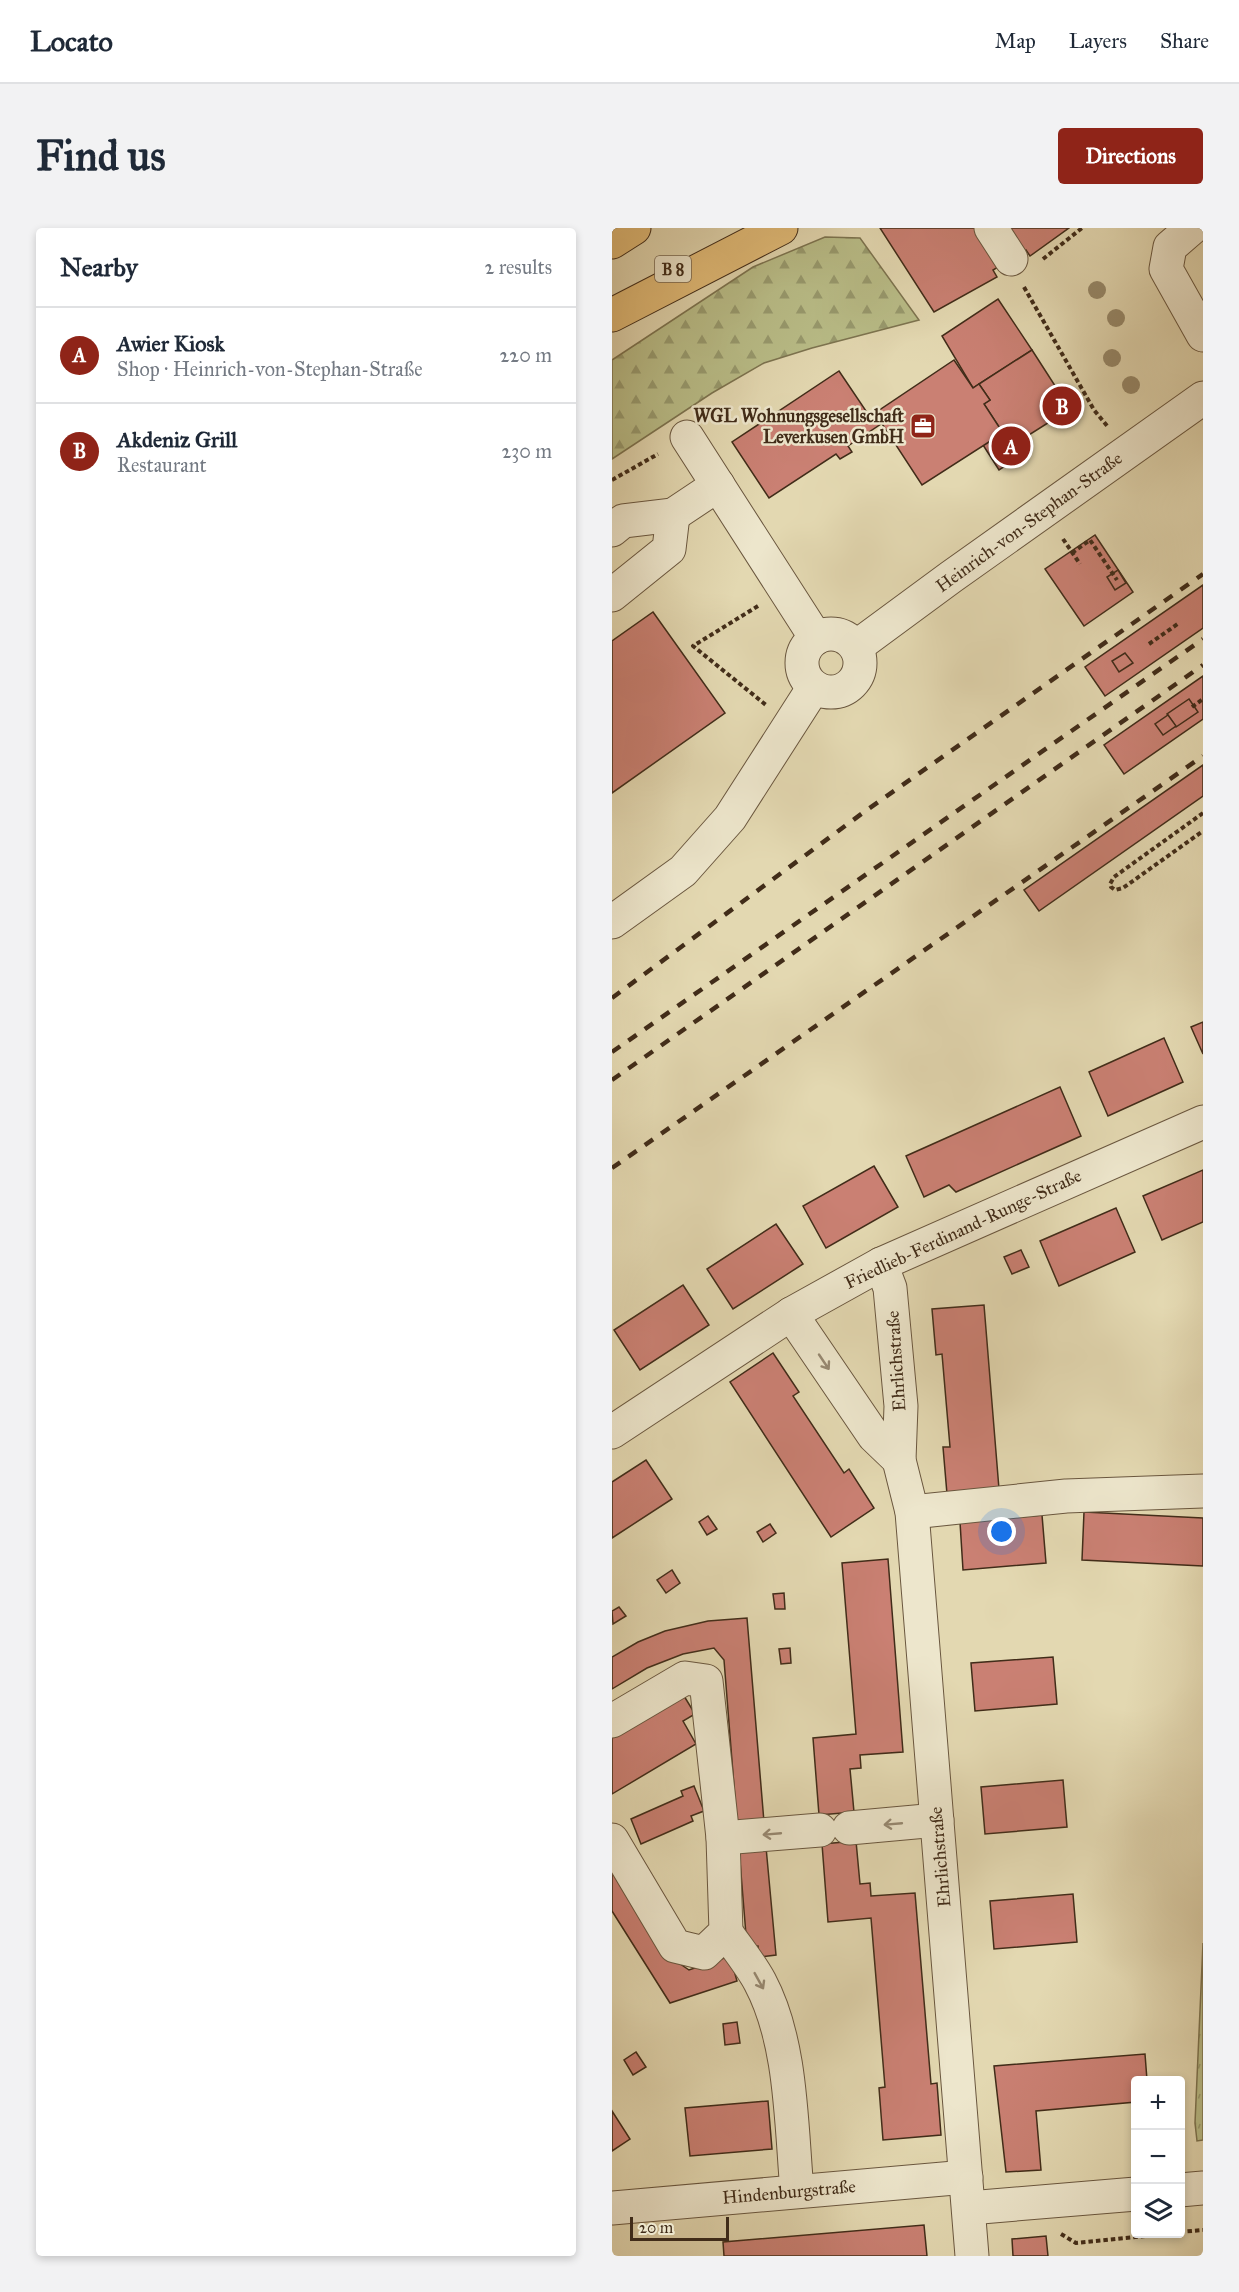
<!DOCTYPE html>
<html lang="en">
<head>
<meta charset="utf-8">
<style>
  :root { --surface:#fff; --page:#f2f2f3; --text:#1f2937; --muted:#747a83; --line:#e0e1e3; --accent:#8f2418 }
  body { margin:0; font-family:"IM FELL Great Primer",serif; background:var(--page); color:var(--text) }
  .controls { position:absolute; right:18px; bottom:18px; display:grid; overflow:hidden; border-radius:6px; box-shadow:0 3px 9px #0003 }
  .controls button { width:54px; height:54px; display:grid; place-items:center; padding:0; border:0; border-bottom:2px solid var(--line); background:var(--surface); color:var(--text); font:30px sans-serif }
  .scale { position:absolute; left:18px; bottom:15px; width:99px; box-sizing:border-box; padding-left:6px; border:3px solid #412c19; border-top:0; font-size:16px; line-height:21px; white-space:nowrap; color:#412c19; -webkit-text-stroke:4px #ede6cc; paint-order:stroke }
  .you { position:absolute; left:390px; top:1304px; width:21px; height:21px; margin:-15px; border:4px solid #fff; border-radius:50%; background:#1a73e8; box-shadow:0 0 0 9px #1a73e833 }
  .badge { display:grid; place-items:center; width:39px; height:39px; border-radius:50%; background:var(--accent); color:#fff; font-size:20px; font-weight:700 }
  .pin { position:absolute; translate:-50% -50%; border:3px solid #fff; box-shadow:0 2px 6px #0006 }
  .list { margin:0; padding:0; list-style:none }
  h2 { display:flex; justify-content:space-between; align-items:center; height:78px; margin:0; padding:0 24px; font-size:26px }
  h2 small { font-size:20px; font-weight:400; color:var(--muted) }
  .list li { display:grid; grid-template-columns:39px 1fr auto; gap:18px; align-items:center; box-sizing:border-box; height:96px; padding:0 24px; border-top:2px solid var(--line) }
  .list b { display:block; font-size:22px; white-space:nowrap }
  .list p { margin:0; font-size:20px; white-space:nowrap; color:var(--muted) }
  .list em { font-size:20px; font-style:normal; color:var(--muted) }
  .icon { flex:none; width:33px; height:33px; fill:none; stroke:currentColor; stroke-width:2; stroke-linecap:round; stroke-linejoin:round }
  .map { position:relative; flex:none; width:591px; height:2028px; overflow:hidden; border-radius:6px }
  header { display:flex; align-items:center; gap:36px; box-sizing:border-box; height:84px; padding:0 30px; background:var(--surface); border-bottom:2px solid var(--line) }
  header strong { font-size:28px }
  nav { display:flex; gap:33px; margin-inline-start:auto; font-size:21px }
  .intro { display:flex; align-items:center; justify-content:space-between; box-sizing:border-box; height:144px; padding:0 36px }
  h1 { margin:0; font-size:42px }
  .button { padding:15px 27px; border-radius:6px; background:var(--accent); color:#fff; font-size:21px; font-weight:700 }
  main { display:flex; gap:36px; padding:0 36px }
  aside { flex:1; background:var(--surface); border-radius:6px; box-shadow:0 3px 9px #0003 }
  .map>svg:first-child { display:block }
</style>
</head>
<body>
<header>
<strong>Locato</strong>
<nav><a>Map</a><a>Layers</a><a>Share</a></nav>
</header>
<div class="intro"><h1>Find us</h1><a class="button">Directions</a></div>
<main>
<aside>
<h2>Nearby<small>2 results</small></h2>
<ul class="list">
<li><span class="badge">A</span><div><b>Awier Kiosk</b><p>Shop · Heinrich-von-Stephan-Straße</p></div><em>220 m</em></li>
<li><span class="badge">B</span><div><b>Akdeniz Grill</b><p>Restaurant</p></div><em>230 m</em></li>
</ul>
</aside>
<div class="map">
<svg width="591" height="2028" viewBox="0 0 591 2028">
  <defs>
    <pattern id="forest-firs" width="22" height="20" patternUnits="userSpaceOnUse" patternTransform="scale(1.5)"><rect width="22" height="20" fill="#b9bd88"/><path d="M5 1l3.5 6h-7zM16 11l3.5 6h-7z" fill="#989a6e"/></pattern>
    <pattern id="park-tufts" width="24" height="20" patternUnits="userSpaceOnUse" patternTransform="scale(1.5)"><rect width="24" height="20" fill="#b9bd88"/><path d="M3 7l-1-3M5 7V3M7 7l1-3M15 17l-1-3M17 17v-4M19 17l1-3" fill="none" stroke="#989a6e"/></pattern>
  </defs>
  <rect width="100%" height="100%" fill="#e3d8b1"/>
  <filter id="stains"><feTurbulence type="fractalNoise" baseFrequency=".00333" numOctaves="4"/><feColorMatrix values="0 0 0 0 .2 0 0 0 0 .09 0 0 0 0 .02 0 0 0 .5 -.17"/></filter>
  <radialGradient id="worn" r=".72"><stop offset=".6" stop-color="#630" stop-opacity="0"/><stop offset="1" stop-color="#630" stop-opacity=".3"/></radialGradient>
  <polygon fill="url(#forest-firs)" stroke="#7d7450" stroke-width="1.5" points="213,9 248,10 307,92 200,120 152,135 100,165 0,231 0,132 141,39"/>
  <polygon fill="url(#park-tufts)" stroke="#7d7450" stroke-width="1.5" points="591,1715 591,1912 585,1913 583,1895"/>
  <g fill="#ca8073" stroke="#412c19" stroke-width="1.5">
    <polygon points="268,0 457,0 418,28 414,22 381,42 385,49 322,84"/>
    <polygon points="386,71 420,122 361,160 330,108"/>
    <polygon points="420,122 458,181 412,210 419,221 387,242 371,217 391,205 372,176 378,172 367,156"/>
    <polygon points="342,132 361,160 367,156 378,172 372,176 391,205 310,257 263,185"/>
    <polygon points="227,143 260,192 265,188 269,196 236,218 240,224 228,231 224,226 157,270 120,214"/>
    <polygon points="483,307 521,364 472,398 433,341"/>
    <polygon points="506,342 514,355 503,362 495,349"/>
    <polygon points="591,357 591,400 493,468 473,439"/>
    <polygon points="41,384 113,485 0,565 0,413"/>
    <polygon points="513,425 521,435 507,444 500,433"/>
    <polygon points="591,448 591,491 512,546 492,517"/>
    <polygon points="577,471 586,484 564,499 555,486"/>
    <polygon points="556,487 564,498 551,507 543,496"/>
    <polygon points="591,537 591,568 427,683 412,662"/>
    <polygon points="591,794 591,826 579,799"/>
    <polygon points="552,810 571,854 496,888 477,844"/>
    <polygon points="448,859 469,908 344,964 337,957 312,969 294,928"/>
    <polygon points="262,938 286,979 214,1020 191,978"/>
    <polygon points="591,942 591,994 550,1012 531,968"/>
    <polygon points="504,980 523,1024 447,1058 428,1013"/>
    <polygon points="164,996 191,1036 121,1081 95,1041"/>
    <polygon points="409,1022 417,1039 400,1046 392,1029"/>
    <polygon points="71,1057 97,1097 28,1142 2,1102"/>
    <polygon points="372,1077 387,1261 335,1266 331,1219 338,1219 330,1126 324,1127 320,1081"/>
    <polygon points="161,1125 187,1164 181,1168 232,1245 237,1241 262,1280 219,1309 118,1154"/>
    <polygon points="34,1232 60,1271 0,1310 0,1254"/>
    <polygon points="472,1284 591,1290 591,1338 470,1332"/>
    <polygon points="430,1287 434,1335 351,1342 348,1294"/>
    <polygon points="96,1288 105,1301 95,1307 87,1294"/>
    <polygon points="158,1296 164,1305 151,1314 145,1304"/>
    <polygon points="276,1331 291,1524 248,1527 249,1540 238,1541 242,1584 207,1587 201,1510 244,1506 230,1335"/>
    <polygon points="60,1342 68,1355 54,1365 45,1352"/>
    <polygon points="172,1365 173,1381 163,1381 161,1366"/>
    <polygon points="7,1379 14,1388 1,1396 0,1383"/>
    <polygon points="135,1390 152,1594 125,1596 112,1432 102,1420 71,1426 35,1440 0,1461 0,1429 26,1414 53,1403 96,1393"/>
    <polygon points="178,1420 179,1435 169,1436 167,1421"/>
    <polygon points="441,1429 445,1476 363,1483 359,1435"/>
    <polygon points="69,1463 83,1486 71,1493 84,1516 0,1566 0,1503"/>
    <polygon points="451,1552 455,1599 373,1606 369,1559"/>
    <polygon points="82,1558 92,1583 79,1588 81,1593 29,1616 19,1591 71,1568 69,1563"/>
    <polygon points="244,1613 248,1656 258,1655 259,1668 303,1665 319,1856 325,1855 329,1907 271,1912 267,1860 273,1859 259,1690 216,1694 210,1616"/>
    <polygon points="154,1619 164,1727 147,1729 146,1718 135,1719 127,1621"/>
    <polygon points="0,1632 64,1733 77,1742 118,1728 125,1753 58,1775 0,1683"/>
    <polygon points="461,1666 465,1714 382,1721 378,1673"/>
    <polygon points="125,1794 128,1815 113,1817 111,1796"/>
    <polygon points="24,1824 34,1839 21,1847 12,1832"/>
    <polygon points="533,1826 535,1852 524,1852 524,1874 424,1883 429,1942 394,1944 382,1838"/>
    <polygon points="156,1873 160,1921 78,1928 73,1880"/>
    <polygon points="0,1883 18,1911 0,1923"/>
    <polygon points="312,1997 315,2028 112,2028 111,2014"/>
    <polygon points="434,2008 436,2028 401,2028 400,2011"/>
  </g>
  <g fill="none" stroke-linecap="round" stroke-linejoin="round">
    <g stroke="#6a573f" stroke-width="35">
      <g id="minor">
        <polyline points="379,0 399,31"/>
        <polyline points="580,0 558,19 554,41 591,107"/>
        <polyline points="75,209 204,410"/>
        <polyline points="0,302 11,293 61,287 106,257"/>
        <polyline points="0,367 57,321 61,287"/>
        <circle cx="219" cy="435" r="29"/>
        <polyline points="244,419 339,349 591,170"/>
        <polyline points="0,694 71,643 118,590 202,459"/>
        <polyline points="269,1036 278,1060 289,1178 287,1232 300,1284 360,2028"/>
        <polyline points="179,1086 262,1208 287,1232"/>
        <polyline points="0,1204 179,1086 269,1036 591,894"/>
        <polyline points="300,1284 454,1268 591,1263"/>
        <polyline points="0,1493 73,1450 94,1453 111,1610 114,1704 92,1725 63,1718 0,1612"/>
        <polyline points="237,1600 325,1592"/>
        <polyline points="111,1610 208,1602"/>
        <path d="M 114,1704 C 125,1720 139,1737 148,1754 C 180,1814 179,1896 185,1963"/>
        <polyline points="568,1962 591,1960"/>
        <polyline points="0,1980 354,1949"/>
        <polyline points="357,1980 524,1966"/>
      </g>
    </g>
    <g stroke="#412c19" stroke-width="35">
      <g id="highway">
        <polyline points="0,14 22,0"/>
        <polyline points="0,87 169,0"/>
      </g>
    </g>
    <g stroke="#412c19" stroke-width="4" stroke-dasharray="4.5 3" stroke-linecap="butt">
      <polyline points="431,31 470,0"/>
      <polyline points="412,59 482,182 496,199"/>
      <polyline points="0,252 46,226"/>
      <polyline points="451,311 468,336"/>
      <polyline points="460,325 478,312 505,352"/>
      <polyline points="146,378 81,418 154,477"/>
      <polyline points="537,416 567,395"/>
      <polyline points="580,479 591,471"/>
      <polyline points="591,585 502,649 498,656 499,659 503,662 511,660 591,603"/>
      <polyline points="568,2004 591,2002"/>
      <polyline points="449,2006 464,2015 554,2006"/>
    </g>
    <use href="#minor" stroke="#ede6cc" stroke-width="33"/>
    <use href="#highway" stroke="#e2bc78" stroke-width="33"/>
    <g stroke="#412c19" stroke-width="4.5" stroke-dasharray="10 10" stroke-linecap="butt">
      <polyline points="0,770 252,584 591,346"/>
      <polyline points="0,824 591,411"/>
      <polyline points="0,852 591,437"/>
      <polyline points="0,940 591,528"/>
    </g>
  </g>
  <g fill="#97896a">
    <circle cx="485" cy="62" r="9"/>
    <circle cx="504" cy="90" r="9"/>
    <circle cx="500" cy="130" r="9"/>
    <circle cx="519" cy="157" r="9"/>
  </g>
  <defs><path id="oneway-shaft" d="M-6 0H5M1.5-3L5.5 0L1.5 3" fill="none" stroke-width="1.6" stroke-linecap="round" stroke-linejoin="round" transform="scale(1.5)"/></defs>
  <g stroke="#978972">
    <use href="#oneway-shaft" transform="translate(212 1134) rotate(56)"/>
    <use href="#oneway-shaft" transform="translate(281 1596) rotate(175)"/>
    <use href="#oneway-shaft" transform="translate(160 1606) rotate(175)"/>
    <use href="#oneway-shaft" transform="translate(147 1753) rotate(61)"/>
  </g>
  <defs>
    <g id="office-square" transform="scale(1.35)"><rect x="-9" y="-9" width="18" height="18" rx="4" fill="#8f2418" stroke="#ede6cc"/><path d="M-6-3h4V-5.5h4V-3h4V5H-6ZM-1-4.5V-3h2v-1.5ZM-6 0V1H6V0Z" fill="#fff"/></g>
  </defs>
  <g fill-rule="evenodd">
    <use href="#office-square" x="311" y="198"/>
  </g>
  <g text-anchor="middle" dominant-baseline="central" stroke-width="5" stroke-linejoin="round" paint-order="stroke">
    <rect fill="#ede6cc" stroke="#75644f" stroke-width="1.5" x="43" y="28" width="36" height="26" rx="4.5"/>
    <g font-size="16" font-weight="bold" fill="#412c19">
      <text x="61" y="41">B 8</text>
    </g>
    <g font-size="18" font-weight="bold" fill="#412c19" stroke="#ede6cc" text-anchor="end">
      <text x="292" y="188">WGL Wohnungsgesellschaft<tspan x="292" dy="21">Leverkusen GmbH</tspan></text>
    </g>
    <g font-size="18" fill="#412c19" stroke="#ede6cc">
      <text transform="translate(417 294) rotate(-36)">Heinrich-von-Stephan-Straße</text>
      <text transform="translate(351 1001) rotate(-25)">Friedlieb-Ferdinand-Runge-Straße</text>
      <text transform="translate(284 1133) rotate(-94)">Ehrlichstraße</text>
      <text transform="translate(328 1629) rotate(-95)">Ehrlichstraße</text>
      <text transform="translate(177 1964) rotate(-5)">Hindenburgstraße</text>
    </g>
  </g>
  <rect width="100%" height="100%" filter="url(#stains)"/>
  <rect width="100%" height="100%" fill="url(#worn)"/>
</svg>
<div class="controls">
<button>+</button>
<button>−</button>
<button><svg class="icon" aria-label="layers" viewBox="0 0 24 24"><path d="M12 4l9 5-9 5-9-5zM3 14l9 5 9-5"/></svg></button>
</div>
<div class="scale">20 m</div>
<div class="you"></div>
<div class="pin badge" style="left:399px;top:218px">A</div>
<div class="pin badge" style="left:450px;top:178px">B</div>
</div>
</main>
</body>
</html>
